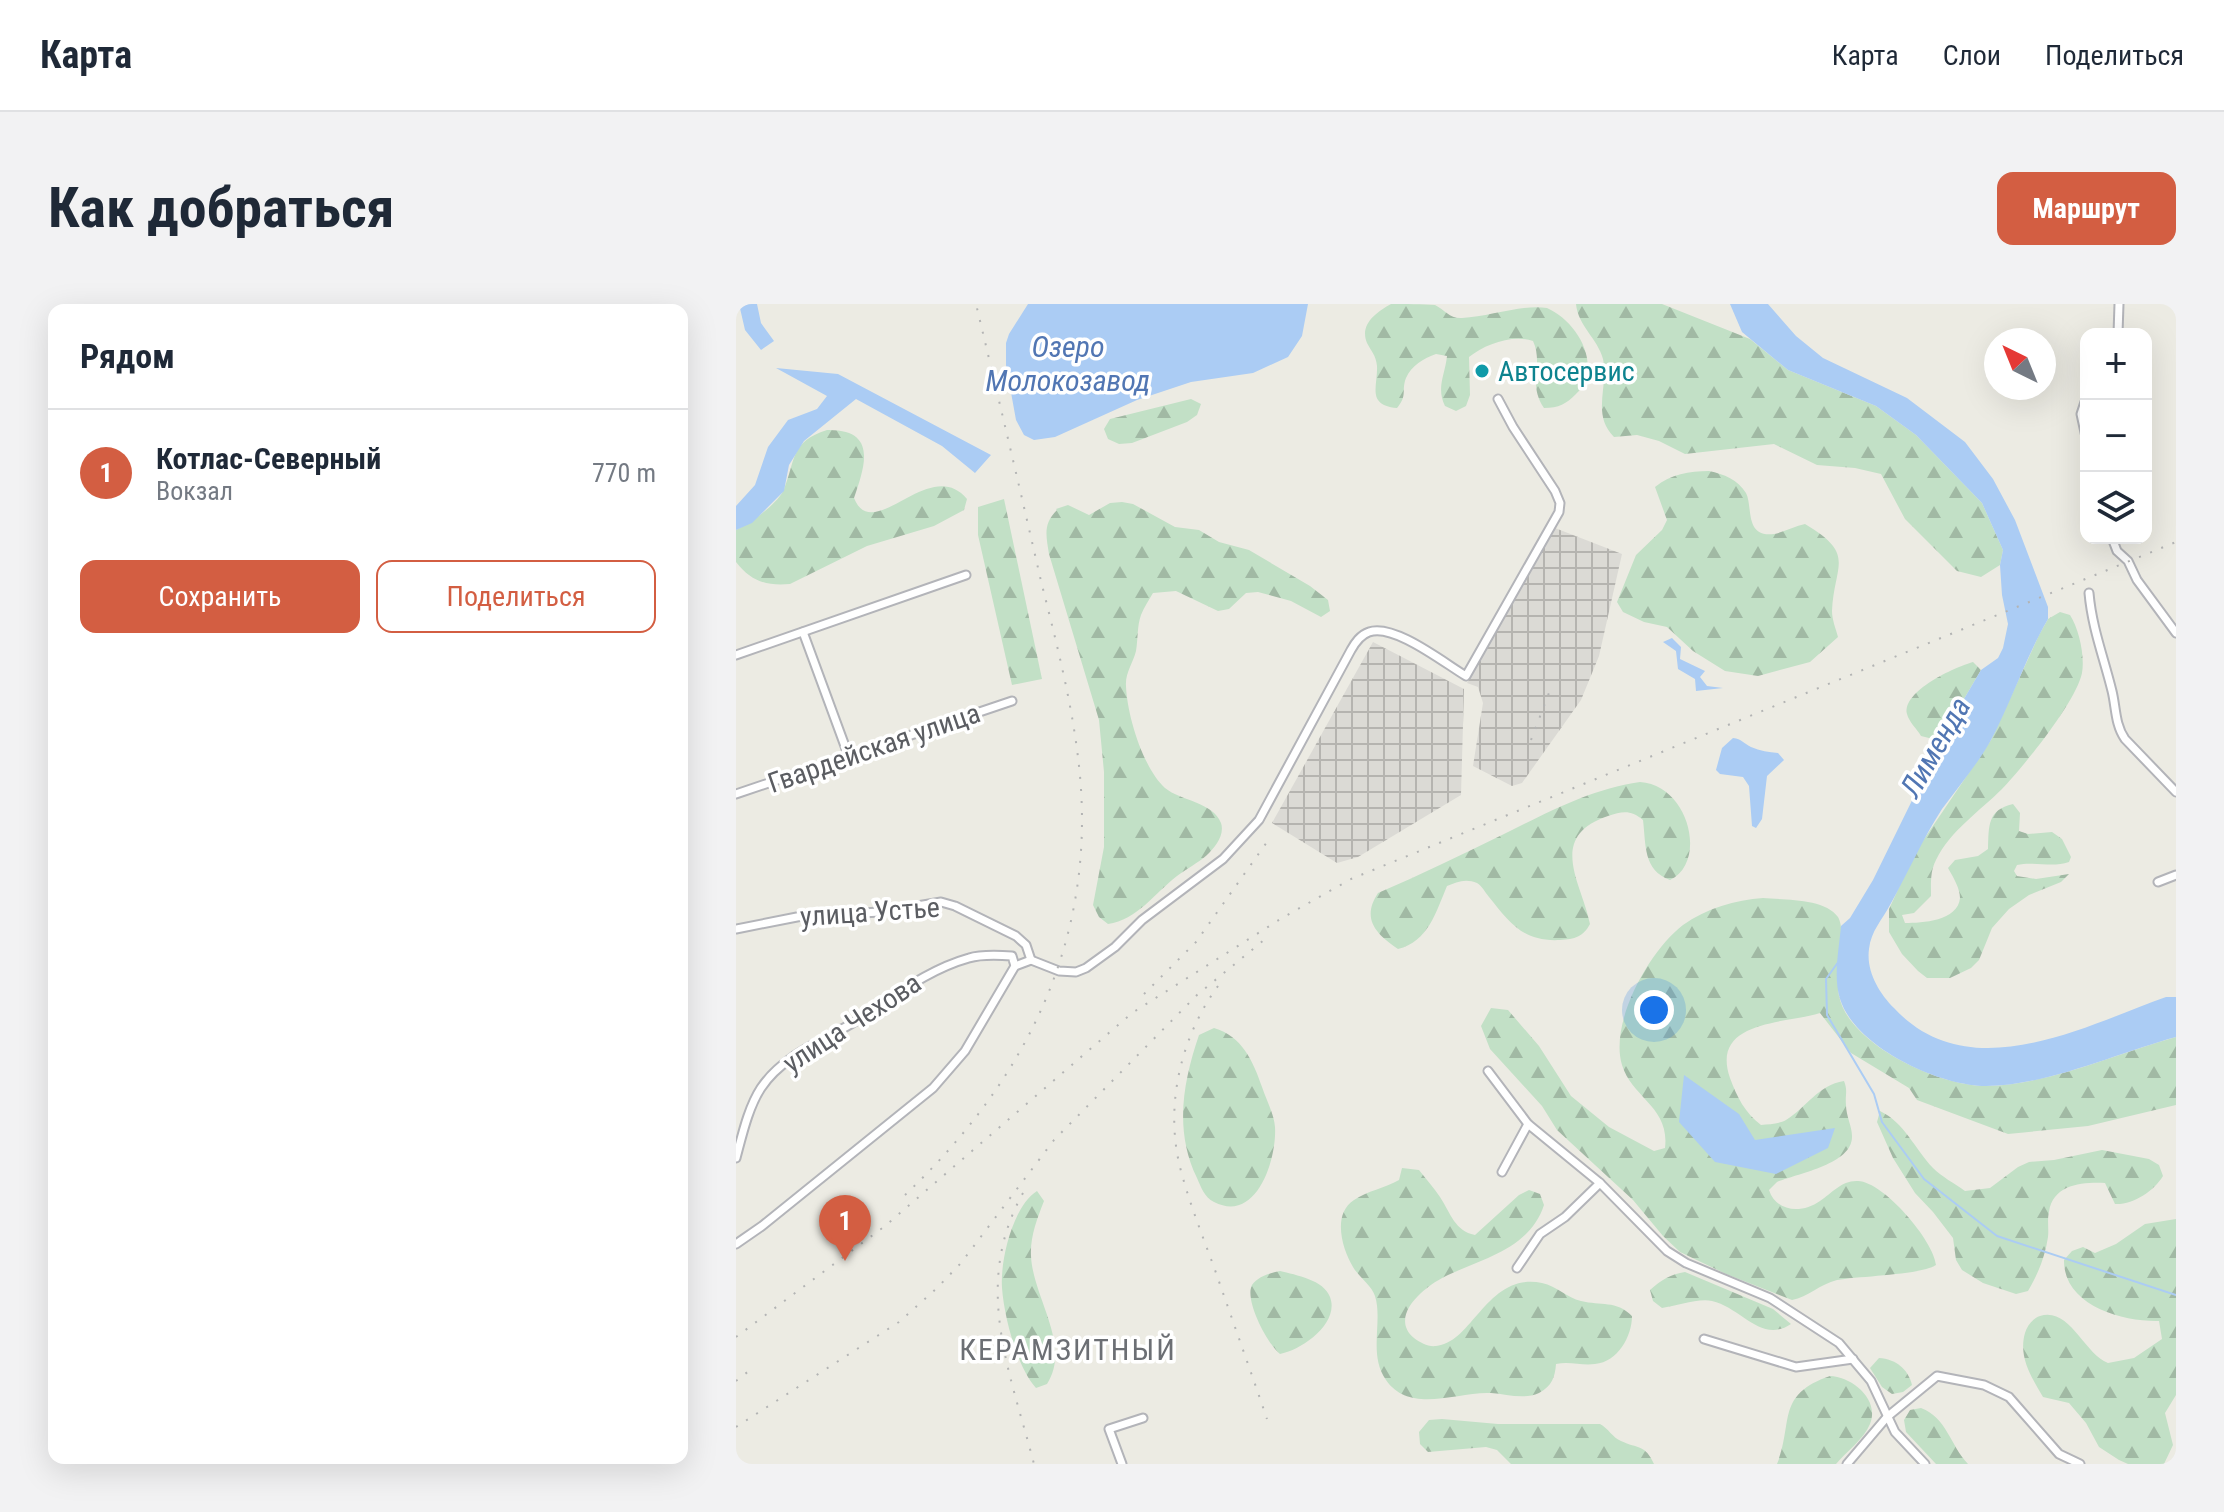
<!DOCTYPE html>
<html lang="ru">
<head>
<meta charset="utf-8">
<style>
  :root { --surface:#fff; --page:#f2f2f3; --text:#1f2937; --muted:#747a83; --line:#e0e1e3; --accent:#d35e42 }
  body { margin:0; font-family:"Roboto Condensed",sans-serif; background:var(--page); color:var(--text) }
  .controls { position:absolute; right:24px; top:24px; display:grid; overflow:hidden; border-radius:16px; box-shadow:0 8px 32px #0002 }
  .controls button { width:72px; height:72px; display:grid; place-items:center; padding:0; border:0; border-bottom:2px solid var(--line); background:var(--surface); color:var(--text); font:40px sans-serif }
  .compass { position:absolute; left:1248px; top:24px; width:72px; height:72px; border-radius:50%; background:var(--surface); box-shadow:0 8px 32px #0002; rotate:317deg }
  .you { position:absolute; left:918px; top:706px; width:28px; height:28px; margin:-20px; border:6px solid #fff; border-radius:50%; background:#1a73e8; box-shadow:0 0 0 12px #1a73e833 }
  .badge { display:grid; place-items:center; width:52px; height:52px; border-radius:50%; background:var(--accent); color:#fff; font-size:26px; font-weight:700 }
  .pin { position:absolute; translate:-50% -66px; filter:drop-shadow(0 2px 4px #0008) }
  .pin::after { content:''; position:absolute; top:42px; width:28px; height:24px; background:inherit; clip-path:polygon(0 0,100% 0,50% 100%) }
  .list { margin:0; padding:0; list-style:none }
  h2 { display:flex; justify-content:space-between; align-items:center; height:104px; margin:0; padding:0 32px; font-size:34px }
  h2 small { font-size:26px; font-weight:400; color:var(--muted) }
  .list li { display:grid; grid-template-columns:52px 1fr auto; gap:24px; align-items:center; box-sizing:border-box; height:128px; padding:0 32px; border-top:2px solid var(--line) }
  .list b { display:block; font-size:30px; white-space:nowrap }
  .list p { margin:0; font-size:26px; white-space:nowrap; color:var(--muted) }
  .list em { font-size:26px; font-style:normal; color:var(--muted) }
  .actions { display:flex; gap:16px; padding:24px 32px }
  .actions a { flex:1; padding:18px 0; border:2px solid var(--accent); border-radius:16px; text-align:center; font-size:28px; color:var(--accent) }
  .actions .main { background:var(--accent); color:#fff }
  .icon { flex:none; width:44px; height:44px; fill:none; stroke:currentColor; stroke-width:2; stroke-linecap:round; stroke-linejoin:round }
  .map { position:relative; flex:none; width:1440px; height:1160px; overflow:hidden; border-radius:16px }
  header { display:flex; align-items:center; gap:48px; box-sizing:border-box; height:112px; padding:0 40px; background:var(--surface); border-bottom:2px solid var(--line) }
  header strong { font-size:38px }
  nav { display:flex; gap:44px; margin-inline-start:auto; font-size:28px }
  .intro { display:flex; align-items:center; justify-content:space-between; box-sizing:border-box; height:192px; padding:0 48px }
  h1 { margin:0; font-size:56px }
  .button { padding:20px 36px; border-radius:16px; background:var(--accent); color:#fff; font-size:28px; font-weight:700 }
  main { display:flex; gap:48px; padding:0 48px }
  aside { flex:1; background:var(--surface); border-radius:16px; box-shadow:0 8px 32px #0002 }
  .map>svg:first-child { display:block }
</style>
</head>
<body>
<header>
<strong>Карта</strong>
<nav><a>Карта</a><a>Слои</a><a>Поделиться</a></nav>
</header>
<div class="intro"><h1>Как добраться</h1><a class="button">Маршрут</a></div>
<main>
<aside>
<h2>Рядом<small></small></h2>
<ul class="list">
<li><span class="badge">1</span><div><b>Котлас-Северный</b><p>Вокзал</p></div><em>770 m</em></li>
</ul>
<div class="actions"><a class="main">Сохранить</a><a>Поделиться</a></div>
</aside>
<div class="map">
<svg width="1440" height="1160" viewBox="0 0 1440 1160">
  <defs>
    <pattern id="industrial-grid" width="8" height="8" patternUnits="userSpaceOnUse" patternTransform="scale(2)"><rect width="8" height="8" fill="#dbdad5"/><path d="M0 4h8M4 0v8" fill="none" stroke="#b5b4b0"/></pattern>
    <pattern id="forest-firs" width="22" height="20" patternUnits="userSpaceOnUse" patternTransform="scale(2)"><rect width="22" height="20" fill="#c2e0c6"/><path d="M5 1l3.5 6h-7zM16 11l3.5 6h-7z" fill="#a1b9a4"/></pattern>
  </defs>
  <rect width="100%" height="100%" fill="#ecebe3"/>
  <g fill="url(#industrial-grid)">
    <polygon points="819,224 886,250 863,352 845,396 786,479 776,482 737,462 747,399 742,383 731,379"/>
    <polygon points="637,338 728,385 725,491 622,553 601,559 536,519"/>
  </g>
  <g fill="url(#forest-firs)">
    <path d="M 655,0 C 668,0 688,0 699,1 C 709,6 714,15 726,14 C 753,13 786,0 811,4 C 841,17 868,62 840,90 C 830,100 823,104 808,104 C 791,79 808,61 797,37 C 777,30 749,40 733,53 L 734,91 L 730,102 L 720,107 L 709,102 C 700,84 709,71 711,52 L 700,50 C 688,54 675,62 670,74 C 665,87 672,91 661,104 C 630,101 642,82 641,62 C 640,51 635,47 631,39 C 623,20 641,8 655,0 Z"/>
    <path d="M 840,0 L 926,0 L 1014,35 L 1052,66 L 1140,102 L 1180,131 L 1246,199 L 1267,246 L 1264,261 L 1245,273 L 1221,267 L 1169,215 L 1145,170 L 1119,164 L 1081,161 L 1038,140 L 949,150 L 923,137 L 901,131 L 878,133 C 855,110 873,82 867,55 C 862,35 842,22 840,0 Z"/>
    <polygon points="455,95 465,100 461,111 451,118 396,139 383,140 372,135 368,125 374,115"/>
    <path d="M 91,126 C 142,125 129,162 118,194 C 137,242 194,150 231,195 L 228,206 L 198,222 L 131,242 L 54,280 C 29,282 15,277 0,258 L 0,226 C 14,219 42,200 48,185 C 60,155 54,138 91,126 Z"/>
    <path d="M 973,167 C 988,170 1002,176 1010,189 C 1017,202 1008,234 1038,230 C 1048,228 1059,222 1069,220 C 1121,251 1098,260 1096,307 C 1096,316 1100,325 1102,333 L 1074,358 L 1022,372 L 989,367 L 957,347 L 931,323 L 908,318 L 887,308 L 881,298 L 900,251 L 926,226 L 931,216 L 919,183 C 935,170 953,167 973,167 Z"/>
    <polygon points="268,195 306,375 276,381 242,231 242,203"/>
    <path d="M 386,198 L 397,200 L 439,223 L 463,226 L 483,238 L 513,246 L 574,282 L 592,296 L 594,307 L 585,313 L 555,297 L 522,288 L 510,289 L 493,305 L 482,307 L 440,287 L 417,289 C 413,296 408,303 405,311 C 401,322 402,335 400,347 C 397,359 389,369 390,382 C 391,411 407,464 429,484 C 445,497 477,498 485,519 C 489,531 479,543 471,551 C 462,559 450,565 441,572 C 419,589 401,616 372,620 L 363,613 L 357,601 L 368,543 L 368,468 L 363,416 L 313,250 C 310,231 307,220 321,206 L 320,205 L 332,201 L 353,211 L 374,199 Z"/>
    <path d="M 1324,308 L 1334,311 C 1343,325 1349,352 1346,369 C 1340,398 1288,462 1266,485 C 1244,507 1214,527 1200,556 C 1194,567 1195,580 1195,592 L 1178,609 L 1166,611 L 1169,619 C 1186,619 1222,617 1224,594 C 1224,584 1217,573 1212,564 L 1219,556 L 1242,552 L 1252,545 C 1253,522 1251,506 1277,500 L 1284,509 L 1283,527 L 1292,530 L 1316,528 L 1326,535 L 1335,553 L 1333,558 C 1316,564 1298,557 1281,561 L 1278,567 L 1281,572 L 1300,575 L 1333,570 L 1325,578 L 1293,591 L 1273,605 L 1256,624 L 1243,656 L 1235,664 L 1214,674 L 1191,674 L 1182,667 L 1166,650 L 1153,628 L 1153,605 L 1180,547 L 1255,436 L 1303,331 L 1312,315 Z"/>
    <path d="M 1237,358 L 1245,366 L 1215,417 L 1197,435 L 1185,432 C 1181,425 1173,418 1171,410 C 1166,387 1219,363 1237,358 Z"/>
    <path d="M 904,478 C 953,481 972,558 934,576 C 907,566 910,541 907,516 C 895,506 887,507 872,512 C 810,533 846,579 854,620 C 847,633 839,635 824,636 C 787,638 774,619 753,593 C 749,588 746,582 741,579 C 730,574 720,578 711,582 C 700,608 692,638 662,645 C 640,630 625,615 642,589 C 684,571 725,551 766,531 C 811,509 854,485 904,478 Z"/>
    <path d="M 1027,594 C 1048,596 1089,594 1102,613 C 1111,628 1099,671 1103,692 C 1113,741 1205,783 1251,782 C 1316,780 1378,750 1440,733 L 1440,801 L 1352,822 L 1272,830 L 1181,796 L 1173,784 L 1115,749 L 1084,709 C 1049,720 974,716 994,774 C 1001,793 1009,809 1025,821 C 1033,820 1043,820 1050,816 C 1071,803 1082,781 1108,777 C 1112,787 1109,791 1110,801 C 1110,812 1116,822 1116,832 C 1117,860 1063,869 1041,878 L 1033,886 C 1040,908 1066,910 1084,897 C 1096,889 1106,876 1122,877 C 1148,878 1198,937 1200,961 C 1185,971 1124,972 1101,976 C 1084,980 1072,993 1056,996 L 990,970 L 944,948 L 927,932 L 897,896 L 821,826 L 806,802 L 754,745 L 745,722 L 755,704 L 772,706 L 803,742 L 835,792 L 873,823 L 918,847 L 929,844 C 934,803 896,794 886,761 C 873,718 914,646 947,621 C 971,604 999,596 1027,594 Z"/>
    <path d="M 478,724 C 506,732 517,757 526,783 C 530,795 538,810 539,823 C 541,854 521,920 478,898 C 468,893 465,883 461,874 C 438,827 447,778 463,731 Z"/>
    <path d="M 1144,807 C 1169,819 1178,844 1197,864 C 1206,873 1218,879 1229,887 L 1254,884 L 1282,863 L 1293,858 L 1318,856 L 1366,846 L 1413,855 L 1423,861 L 1427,872 C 1418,887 1397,901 1379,900 L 1369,879 C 1347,878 1317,880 1313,908 C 1311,916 1313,925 1312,933 C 1309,953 1302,970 1292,987 L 1280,990 L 1247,979 L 1226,966 L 1220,956 L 1217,934 L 1197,908 L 1179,889 L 1157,854 L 1141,818 Z"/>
    <path d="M 666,864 L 683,866 C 690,875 698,884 704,893 C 715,910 719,927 739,931 L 783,891 L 793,886 L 804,890 L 808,901 C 794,944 749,954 712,971 C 692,980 651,1011 678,1034 C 685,1039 692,1043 700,1042 C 737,1039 751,968 806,979 C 821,982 831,994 845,997 C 865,1002 880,996 896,1012 C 896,1032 882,1058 859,1060 C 846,1062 834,1057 820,1060 C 819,1073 816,1082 803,1089 C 787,1096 771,1090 755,1089 C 722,1087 674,1111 650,1076 C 632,1051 647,1017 639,992 C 636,982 622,972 617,963 C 606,945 596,910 618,896 C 631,887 649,884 663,876 Z"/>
    <path d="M 301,887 L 308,897 C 301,915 294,933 295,952 C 297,994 336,1041 311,1080 L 300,1084 C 281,1063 268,1012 266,984 C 264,956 277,902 301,887 Z"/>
    <path d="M 1440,915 L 1440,1091 L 1429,1109 L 1437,1141 L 1428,1160 L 1392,1160 L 1383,1156 L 1363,1143 L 1350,1119 L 1333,1099 L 1307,1093 C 1296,1074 1282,1053 1289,1029 C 1291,1022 1297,1014 1304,1012 C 1334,1003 1348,1050 1372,1059 L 1398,1054 L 1426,1035 L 1423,1017 C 1386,1018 1327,1001 1328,956 L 1336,947 L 1347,943 L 1359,949 L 1380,940 L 1409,920 Z"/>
    <path d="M 544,967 C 560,971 588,976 594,993 C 604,1019 566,1046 544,1050 C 532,1041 508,996 516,981 C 522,972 535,969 544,967 Z"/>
    <path d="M 949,968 L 1037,1005 L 1055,1020 C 1025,1040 1006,1004 976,997 C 962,994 941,1002 926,1004 L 917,997 L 914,986 C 925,976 935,970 949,968 Z"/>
    <path d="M 1143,1054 C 1160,1055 1172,1065 1176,1081 L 1167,1088 L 1156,1090 L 1146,1083 L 1134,1064 Z"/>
    <path d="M 1094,1072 C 1116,1073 1144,1095 1134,1120 C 1128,1135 1110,1148 1100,1160 L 1041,1160 C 1058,1118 1039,1091 1094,1072 Z"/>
    <path d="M 1185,1104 C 1211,1114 1214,1141 1232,1160 L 1200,1160 L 1170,1128 L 1168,1116 L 1174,1106 Z"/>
    <path d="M 706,1115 L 762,1120 L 864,1120 C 872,1124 877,1134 885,1137 C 902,1145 909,1140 918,1160 L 775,1160 L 761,1146 L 750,1143 L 692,1148 L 684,1140 L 683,1128 L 693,1116 Z"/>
  </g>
  <g fill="#abccf4">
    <polygon points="3,0 21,0 25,19 38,37 25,46 9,26"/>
    <polygon points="292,0 572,0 566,32 552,53 517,69 455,78 401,96 319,133 298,136 288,131 280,116 270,61 270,39 273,30"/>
    <path d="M 994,0 L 1032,0 L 1060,32 L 1087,54 L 1171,94 L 1229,138 L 1257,175 L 1279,216 L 1312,303 L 1312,315 C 1290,353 1276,396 1255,436 C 1241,461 1223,482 1206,505 C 1186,536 1172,569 1154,601 C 1146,616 1135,627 1133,645 C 1130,667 1143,689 1158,704 C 1233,785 1346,723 1430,693 L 1440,693 L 1440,733 C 1381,749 1310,782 1250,782 C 1203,782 1119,743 1104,695 C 1097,673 1103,645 1105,622 L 1114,614 L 1137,576 L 1215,417 L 1245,366 L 1262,354 L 1267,344 L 1272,320 L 1266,291 L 1264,261 L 1267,246 L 1246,199 L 1180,131 L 1140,102 L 1052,66 L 1006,28 Z"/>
    <polygon points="40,64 102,70 255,151 239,169 206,142 120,95 68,137 53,161 48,187 16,219 0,226 0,202 19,181 32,143 52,116 81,105 91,92"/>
    <polygon points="936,334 945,343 944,355 969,367 964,373 971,382 987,384 960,387 959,375 942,365 940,347 927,338"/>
    <path d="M 997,434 C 1006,435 1007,439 1015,443 C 1024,447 1033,448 1042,449 L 1048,456 L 1031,472 L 1026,515 L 1020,524 L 1016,522 L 1013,482 L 1007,473 L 984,470 L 980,466 L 986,444 Z"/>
    <polygon points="948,771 1003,810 1019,836 1099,824 1092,844 1040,870 979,858 943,818"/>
  </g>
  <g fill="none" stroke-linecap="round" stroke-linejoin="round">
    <polyline stroke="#abccf4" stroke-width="2" points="1103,657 1090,675 1091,711 1138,790 1146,818 1188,875 1261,932 1440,991"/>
    <g stroke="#b3b4b9" stroke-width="11">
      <g id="street">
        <polyline points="1382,30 1383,0"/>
        <polyline points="1350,95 1345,110 1350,133"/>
        <polyline points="1376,234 1381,247 1392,257 1401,276 1440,329"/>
        <path d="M 1353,289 C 1356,324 1368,354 1376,387 C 1380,403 1379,421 1389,435 L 1440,488"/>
        <polyline points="67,328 113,453"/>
        <polyline points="0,351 230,271"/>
        <polyline points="0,490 276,397"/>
        <polyline points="1422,578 1440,571"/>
        <polyline points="0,625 66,612 145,608 205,598 219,602 280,632 290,641 295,656"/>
        <polyline points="752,767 792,820 864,879 931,947 950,959 1034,994 1103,1039 1135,1077 1159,1128 1189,1160"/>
        <path d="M 0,854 C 6,832 12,804 25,784 C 47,751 87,737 120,717 C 157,694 190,666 233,654 C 246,650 262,651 276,652 L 279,662"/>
        <polyline points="766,868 792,820"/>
        <path d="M 0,940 L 26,922 L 197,784 L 229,747 L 279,662 L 295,656 L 323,667 L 340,668 L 350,664 L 379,643 L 406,616 L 487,555 L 523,516 L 615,346 C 619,339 624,331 633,328 C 658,319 708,359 730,372 L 823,208 L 824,199 L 819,187 L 777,123 L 762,95"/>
        <polyline points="781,964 804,930 829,913 864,879"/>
        <polyline points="968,1035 1060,1063 1117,1055"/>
        <polyline points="386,1160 373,1125 407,1114"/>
        <polyline points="1111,1160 1151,1113 1201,1072 1248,1081 1273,1093 1323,1150 1344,1160"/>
      </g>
    </g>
    <use href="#street" stroke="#fff" stroke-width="7"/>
    <g stroke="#b3b4b4" stroke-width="2" stroke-dasharray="2 10" stroke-linecap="butt">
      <polyline points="795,436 816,381"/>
      <path d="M 482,682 C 444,734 428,804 445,867 C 454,901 467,933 479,966 C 496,1015 514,1065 531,1115"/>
      <polyline points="408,690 460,638 531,538"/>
      <path d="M 287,889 C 236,981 274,1067 298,1160"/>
      <path d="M 169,891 C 288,778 359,640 344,472 C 338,406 321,341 305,277 C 284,185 262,92 240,0"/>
      <polyline points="0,1033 149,922 396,709 546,614 615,575 1440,238"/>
      <polyline points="0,1077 18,1063"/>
      <polyline points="0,1123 163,1018 201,984 225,959 318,836 461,691 528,636"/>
    </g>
  </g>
  <circle fill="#0f9aa8" stroke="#fff" stroke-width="3" cx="746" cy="67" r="8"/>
  <g text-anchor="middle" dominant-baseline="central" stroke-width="7" stroke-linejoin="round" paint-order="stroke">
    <g font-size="28" fill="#0d838f" stroke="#fff" text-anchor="start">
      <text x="762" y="67">Автосервис</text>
    </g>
    <g font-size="28" fill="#5b5d62" stroke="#fff">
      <text transform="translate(138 444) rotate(-19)">Гвардейская улица</text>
      <text transform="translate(134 608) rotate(-4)">улица Устье</text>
      <text transform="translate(116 719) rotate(-33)">улица Чехова</text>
    </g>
    <g font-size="30" font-style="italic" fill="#5176b3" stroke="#fff">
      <text x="332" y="42">Озеро<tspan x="332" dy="34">Молокозавод</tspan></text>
      <text transform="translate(1199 443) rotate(-60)">Лименда</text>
    </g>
    <g font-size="30" letter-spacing="2" fill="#6c6f74" stroke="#fff">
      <text x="332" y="1045">КЕРАМЗИТНЫЙ</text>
    </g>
  </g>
</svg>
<div class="controls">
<button>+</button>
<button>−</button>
<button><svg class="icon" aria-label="layers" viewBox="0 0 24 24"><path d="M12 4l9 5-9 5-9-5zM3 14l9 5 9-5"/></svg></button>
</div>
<svg class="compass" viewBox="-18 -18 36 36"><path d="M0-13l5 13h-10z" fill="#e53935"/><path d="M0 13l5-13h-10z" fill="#747a83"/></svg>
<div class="you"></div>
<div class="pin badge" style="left:109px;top:957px">1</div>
</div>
</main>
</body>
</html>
